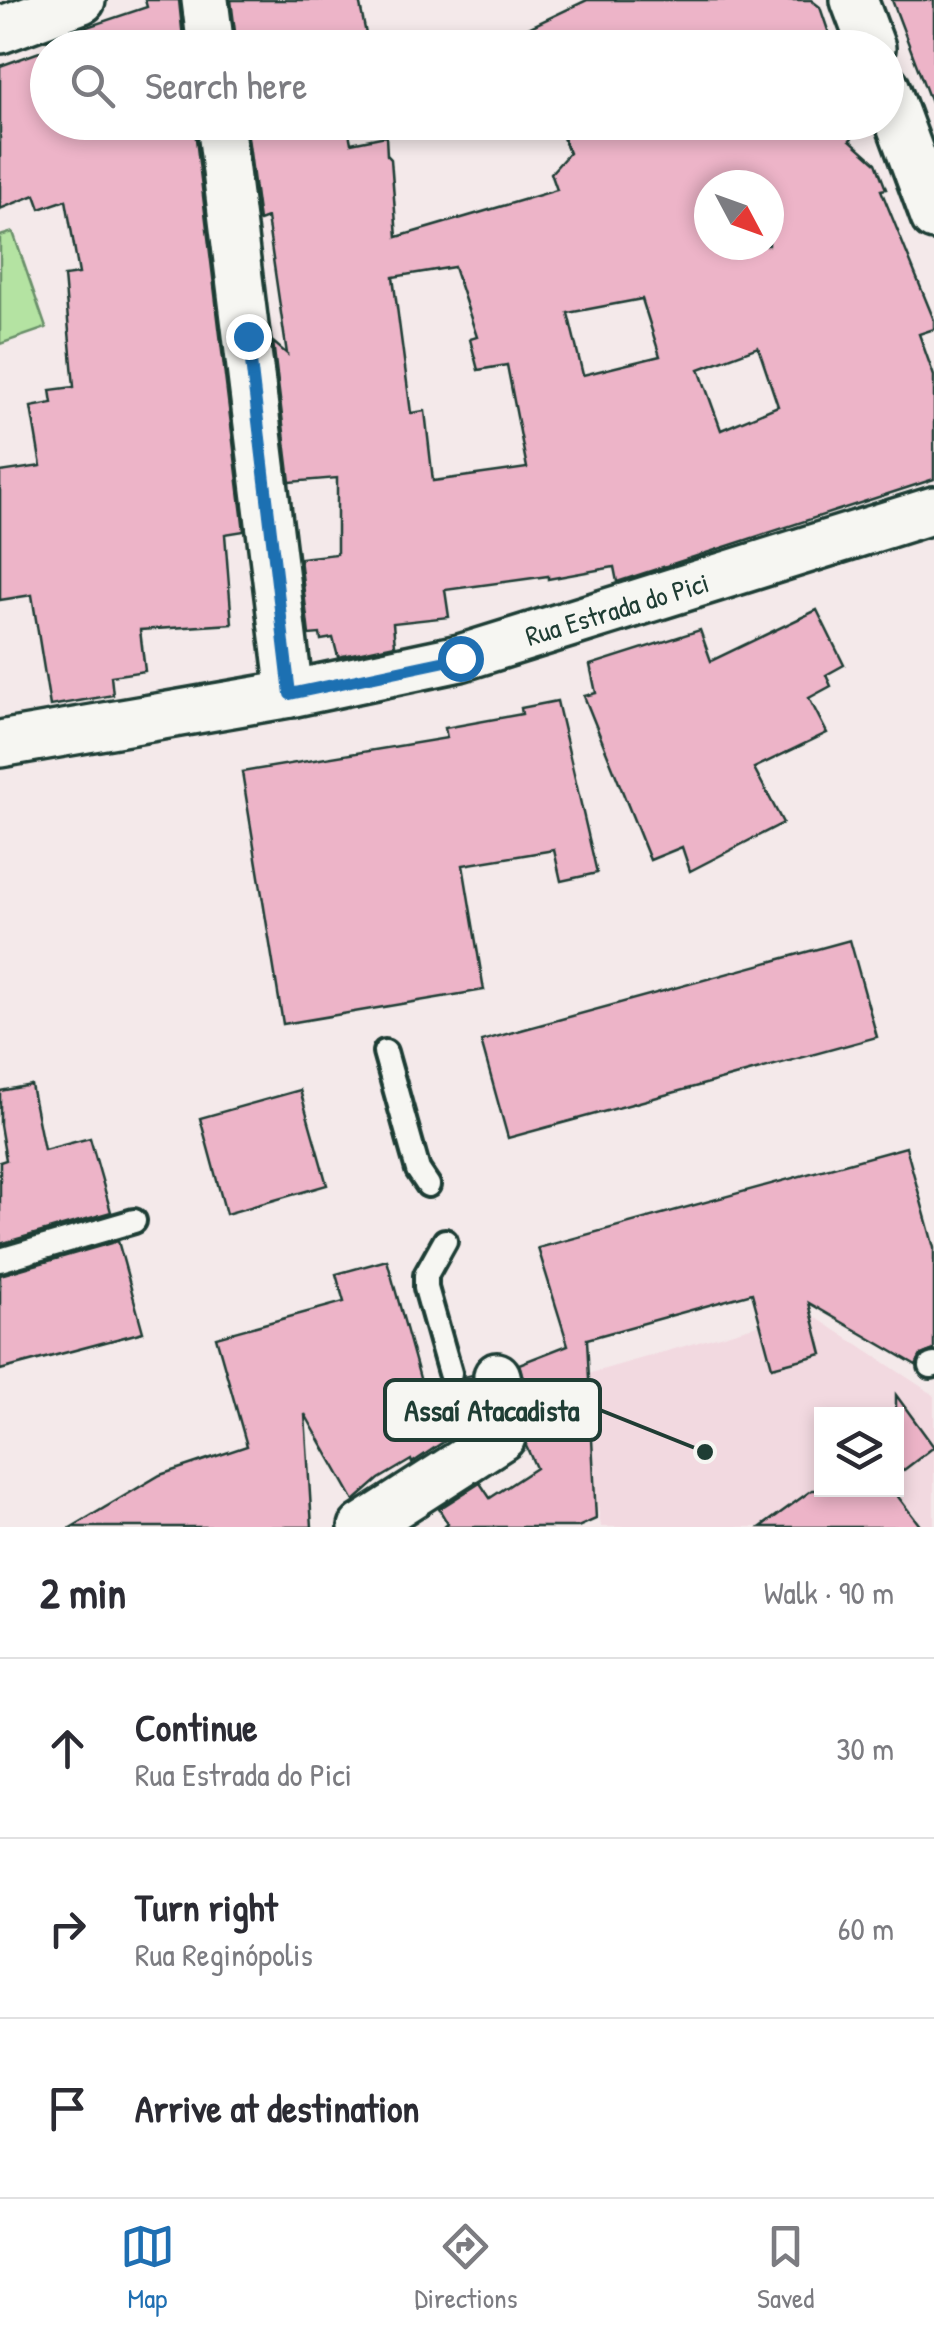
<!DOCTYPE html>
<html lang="en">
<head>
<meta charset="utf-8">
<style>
  :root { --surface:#fff; --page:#f7f7f7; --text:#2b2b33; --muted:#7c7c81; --line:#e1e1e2; --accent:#1f6fb2 }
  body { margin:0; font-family:"Patrick Hand",sans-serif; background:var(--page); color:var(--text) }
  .controls { position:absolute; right:30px; bottom:30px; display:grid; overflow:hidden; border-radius:0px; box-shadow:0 5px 15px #0003 }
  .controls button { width:90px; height:90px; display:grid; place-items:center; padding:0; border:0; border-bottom:2px solid var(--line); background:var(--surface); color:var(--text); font:50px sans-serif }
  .compass { position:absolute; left:694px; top:170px; width:90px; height:90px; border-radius:50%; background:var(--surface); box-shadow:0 5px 15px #0003; rotate:131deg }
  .stop { position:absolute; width:30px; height:30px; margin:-22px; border:8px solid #1f6fb2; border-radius:50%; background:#fff }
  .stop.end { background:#1f6fb2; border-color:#fff; box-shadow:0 2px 10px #0008 }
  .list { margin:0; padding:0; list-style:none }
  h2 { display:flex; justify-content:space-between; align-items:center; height:130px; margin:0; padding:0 40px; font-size:42px }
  h2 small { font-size:32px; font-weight:400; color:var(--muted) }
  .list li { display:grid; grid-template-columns:65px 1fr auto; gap:30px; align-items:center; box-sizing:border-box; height:180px; padding:0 40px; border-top:2px solid var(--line) }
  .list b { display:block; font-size:38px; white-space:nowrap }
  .list p { margin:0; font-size:32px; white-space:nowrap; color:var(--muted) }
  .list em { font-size:32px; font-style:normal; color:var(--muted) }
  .icon { flex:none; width:55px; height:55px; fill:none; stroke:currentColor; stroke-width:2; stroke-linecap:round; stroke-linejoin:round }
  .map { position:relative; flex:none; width:934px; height:1527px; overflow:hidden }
  .search { position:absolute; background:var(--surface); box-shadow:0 5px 15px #0003; left:30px; right:30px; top:30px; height:110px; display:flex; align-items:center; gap:25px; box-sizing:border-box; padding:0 35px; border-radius:55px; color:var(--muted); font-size:38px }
  .sheet { height:670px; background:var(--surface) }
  nav { display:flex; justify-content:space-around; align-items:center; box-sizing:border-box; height:140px; border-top:2px solid var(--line); background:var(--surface); font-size:28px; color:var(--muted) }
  nav a { display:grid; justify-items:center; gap:5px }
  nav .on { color:var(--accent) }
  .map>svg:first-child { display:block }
</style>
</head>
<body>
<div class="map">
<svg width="934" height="1527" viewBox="0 0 934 1527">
  <rect width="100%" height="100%" fill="#f4e9ea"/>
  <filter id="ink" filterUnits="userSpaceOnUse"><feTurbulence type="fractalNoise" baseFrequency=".01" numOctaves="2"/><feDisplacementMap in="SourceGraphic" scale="20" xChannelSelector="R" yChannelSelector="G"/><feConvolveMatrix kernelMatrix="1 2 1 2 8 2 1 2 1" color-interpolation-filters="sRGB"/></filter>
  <g filter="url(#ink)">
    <path fill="#f2d9e0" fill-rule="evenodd" d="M 806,1311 L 934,1395 L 934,1527 L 601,1527 L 577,1377 ZM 822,1414 L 896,1414 L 896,1490 L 822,1490 Z"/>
    <polygon fill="#b4e3a2" stroke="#6a906b" stroke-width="2.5" points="13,232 46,328 0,344 0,236"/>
    <g fill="#edb4c8" stroke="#1f3d34" stroke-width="2.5" fill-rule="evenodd">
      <polygon points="145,0 179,0 184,48 49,48 48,40 147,7"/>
      <polygon points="231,0 359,0 367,39 320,48 237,48"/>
      <polygon points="587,0 811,0 820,7 834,48 486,48"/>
      <polygon points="892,0 934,0 934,102 931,103"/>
      <polygon points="48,49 48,122 194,122 244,531 225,534 232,624 140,630 145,671 111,676 113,695 50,706 32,595 0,600 0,472 41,466 31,407 52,403 50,390 74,387 64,276 79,274 66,200 40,209 35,195 0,209 0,66"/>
      <path d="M 246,122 L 347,122 L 351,143 L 386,136 L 387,155 L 391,159 L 397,237 L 557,190 L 551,173 L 569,153 L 557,122 L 866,122 L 850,140 L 876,163 L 886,189 L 881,190 L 934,320 L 934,329 L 919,334 L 934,376 L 934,479 L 617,582 L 614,567 L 548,579 L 548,576 L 445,590 L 449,617 L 393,623 L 395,645 L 338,657 L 333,638 L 321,640 L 320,634 L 309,635 L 300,558 L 337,554 L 337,478 L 290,482 L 273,342 L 287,354 L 267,218 L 259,221 ZM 709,185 L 769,185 L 769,245 L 709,245 ZM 454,267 L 477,337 L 470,339 L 478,370 L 507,365 L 527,468 L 433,481 L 425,411 L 411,413 L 393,277 ZM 642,299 L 660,356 L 583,375 L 568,313 ZM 758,347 L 778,406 L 721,430 L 699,369 Z"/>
      <polygon points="817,610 844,665 826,675 831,686 809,698 827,733 754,768 783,823 690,871 682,847 650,860 584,696 596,693 590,665 700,630 711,661"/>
      <polygon points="557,701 597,873 561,881 554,850 463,865 484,990 283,1024 242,772 447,738 445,728 522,714 521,708"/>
      <polygon points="850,940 877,1037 508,1138 481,1041"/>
      <polygon points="31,1085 44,1150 90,1138 111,1212 0,1244 0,1162 6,1160 0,1125 0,1091"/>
      <polygon points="300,1090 327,1185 226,1214 200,1118"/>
      <polygon points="906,1147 934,1248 934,1350 921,1355 916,1365 809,1303 822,1354 772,1367 752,1293 587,1339 596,1519 578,1527 444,1527 448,1524 439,1509 480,1483 490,1498 536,1468 526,1446 528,1399 519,1364 568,1345 538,1248"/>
      <polygon points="118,1241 143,1332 0,1370 0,1275"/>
      <polygon points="387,1260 423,1389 440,1384 455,1387 464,1377 472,1375 476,1420 412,1463 411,1460 379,1479 354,1501 305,1414 312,1527 72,1527 160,1475 247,1446 216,1337 344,1302 336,1274"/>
      <polygon points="896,1395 934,1447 896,1476"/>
      <polygon points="812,1490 893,1490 921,1527 761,1527"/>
    </g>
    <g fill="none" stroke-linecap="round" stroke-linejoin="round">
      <g stroke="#1f3d34" stroke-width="30">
        <g id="service">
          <polyline points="385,1052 418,1170 428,1185"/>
          <polyline points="445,1241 426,1275 426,1288 450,1373"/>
          <polyline points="0,1260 134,1221"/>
          <polyline points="931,1366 934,1365"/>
        </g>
      </g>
      <g stroke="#1f3d34" stroke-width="52">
        <g id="minor">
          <polyline points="205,0 211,48"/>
          <polyline points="854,0 872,48"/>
          <polyline points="0,30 82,0"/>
          <polyline points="886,87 934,217"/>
          <polyline points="220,122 290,694"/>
          <polyline points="0,744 290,694 460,658 934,510"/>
          <polyline points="362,1527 502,1437 502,1399 497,1376"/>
        </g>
      </g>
      <use href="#service" stroke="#f6f6f2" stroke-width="22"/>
      <use href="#minor" stroke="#f6f6f2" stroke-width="45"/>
    </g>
  </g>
  <g fill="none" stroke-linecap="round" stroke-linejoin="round" filter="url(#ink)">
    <polyline stroke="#1f6fb2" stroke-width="12" points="248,336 290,694 460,658"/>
  </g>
  <g text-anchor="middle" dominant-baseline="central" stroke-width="8" stroke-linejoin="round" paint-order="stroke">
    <g font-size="28" fill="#1f3d34" stroke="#f6f6f2">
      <text transform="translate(617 609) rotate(-17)">Rua Estrada do Pici</text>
    </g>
  </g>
  <path fill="none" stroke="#1f3d34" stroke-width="4" d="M705 1452L600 1410"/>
  <circle fill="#1f3d34" stroke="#f6f6f2" stroke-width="4" cx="705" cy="1452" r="10"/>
  <rect fill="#f6f6f2" stroke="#1f3d34" stroke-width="4" x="385" y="1380" width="215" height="60" rx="10"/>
  <g font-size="30" text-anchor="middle" font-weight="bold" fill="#1f3d34">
    <text x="492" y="1421">Assaí Atacadista</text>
  </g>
</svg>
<div class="controls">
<button><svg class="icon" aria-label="layers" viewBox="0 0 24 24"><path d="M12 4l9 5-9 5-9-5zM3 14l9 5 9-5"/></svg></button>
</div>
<svg class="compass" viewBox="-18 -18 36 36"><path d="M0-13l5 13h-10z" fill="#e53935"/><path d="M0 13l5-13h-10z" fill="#7c7c81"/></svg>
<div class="stop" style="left:460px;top:658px"></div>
<div class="stop end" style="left:248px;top:336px"></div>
<div class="search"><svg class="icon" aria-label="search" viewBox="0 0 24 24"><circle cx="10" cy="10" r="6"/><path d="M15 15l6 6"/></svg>Search here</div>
</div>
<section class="sheet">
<h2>2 min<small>Walk · 90 m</small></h2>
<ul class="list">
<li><svg class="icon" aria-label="ahead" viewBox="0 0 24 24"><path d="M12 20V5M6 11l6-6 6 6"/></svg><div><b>Continue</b><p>Rua Estrada do Pici</p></div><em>30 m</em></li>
<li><svg class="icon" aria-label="right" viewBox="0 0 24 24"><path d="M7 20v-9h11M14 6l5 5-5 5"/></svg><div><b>Turn right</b><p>Rua Reginópolis</p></div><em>60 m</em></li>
<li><svg class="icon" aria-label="arrive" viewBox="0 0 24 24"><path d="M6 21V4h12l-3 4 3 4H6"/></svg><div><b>Arrive at destination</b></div></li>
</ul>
</section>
<nav>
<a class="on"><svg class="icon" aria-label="map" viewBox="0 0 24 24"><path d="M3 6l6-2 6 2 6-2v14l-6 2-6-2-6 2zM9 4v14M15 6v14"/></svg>Map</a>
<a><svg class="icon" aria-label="directions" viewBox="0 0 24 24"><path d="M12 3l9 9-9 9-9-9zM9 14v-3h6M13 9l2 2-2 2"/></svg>Directions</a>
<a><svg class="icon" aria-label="saved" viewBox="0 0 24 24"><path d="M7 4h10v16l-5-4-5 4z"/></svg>Saved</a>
</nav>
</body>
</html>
